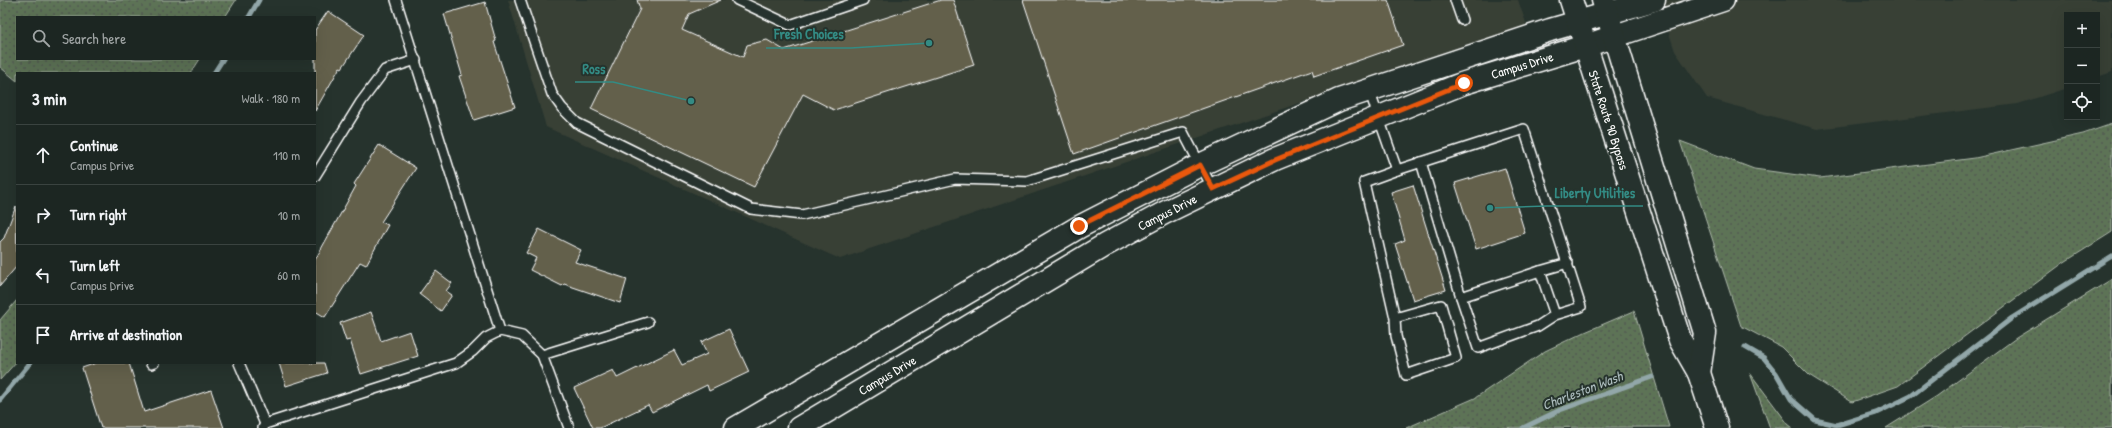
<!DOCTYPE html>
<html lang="en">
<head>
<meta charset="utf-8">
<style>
  :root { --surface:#1c2622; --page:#252e2a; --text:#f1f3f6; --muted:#a0a5a5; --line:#3a4340 }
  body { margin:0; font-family:"Patrick Hand",sans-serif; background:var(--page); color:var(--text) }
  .controls { position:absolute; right:12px; top:12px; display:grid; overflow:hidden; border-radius:0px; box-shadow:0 4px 16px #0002 }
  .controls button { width:36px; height:36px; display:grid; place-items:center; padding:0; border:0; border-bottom:1px solid var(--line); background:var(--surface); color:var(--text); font:20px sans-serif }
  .stop { position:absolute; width:12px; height:12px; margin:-9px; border:3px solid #ea580c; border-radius:50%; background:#fff }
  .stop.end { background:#ea580c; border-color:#fff; box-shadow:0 1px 4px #0008 }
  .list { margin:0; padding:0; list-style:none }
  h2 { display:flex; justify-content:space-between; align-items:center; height:52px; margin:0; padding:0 16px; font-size:17px }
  h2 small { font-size:13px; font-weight:400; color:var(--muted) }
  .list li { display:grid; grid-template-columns:26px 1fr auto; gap:12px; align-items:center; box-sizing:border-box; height:60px; padding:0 16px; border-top:1px solid var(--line) }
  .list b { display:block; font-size:15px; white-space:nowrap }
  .list p { margin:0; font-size:13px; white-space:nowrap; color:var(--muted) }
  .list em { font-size:13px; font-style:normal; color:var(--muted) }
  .icon { flex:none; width:22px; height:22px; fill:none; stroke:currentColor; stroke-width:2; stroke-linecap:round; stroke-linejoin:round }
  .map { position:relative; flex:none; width:2112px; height:428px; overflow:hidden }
  .search { position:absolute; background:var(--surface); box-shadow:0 4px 16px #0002; left:16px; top:16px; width:300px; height:44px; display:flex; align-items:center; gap:10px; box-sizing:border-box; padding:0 14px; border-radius:0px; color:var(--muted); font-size:15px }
  .panel { position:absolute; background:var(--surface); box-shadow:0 4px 16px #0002; left:16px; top:72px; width:300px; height:292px; border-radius:0px }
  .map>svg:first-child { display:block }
</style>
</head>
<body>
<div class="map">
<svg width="2112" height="428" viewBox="0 0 2112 428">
  <defs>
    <pattern id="grass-dots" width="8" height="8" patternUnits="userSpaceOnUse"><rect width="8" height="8" fill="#5d7357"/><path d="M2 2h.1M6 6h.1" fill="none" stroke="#525a50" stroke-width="1.8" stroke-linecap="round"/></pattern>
  </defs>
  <rect width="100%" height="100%" fill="#26332d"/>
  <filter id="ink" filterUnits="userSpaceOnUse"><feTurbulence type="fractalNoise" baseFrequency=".025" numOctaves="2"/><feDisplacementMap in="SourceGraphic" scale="8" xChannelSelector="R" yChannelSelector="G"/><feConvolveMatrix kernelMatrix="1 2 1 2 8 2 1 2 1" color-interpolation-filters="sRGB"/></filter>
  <g filter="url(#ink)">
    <g fill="#384036">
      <polygon points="508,0 1518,0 1527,26 840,259 546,127"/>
      <polygon points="1658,0 2112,0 2112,72 2097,77 2097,15 2067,15 2067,88 2018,104 1817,129 1707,98 1675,51"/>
    </g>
    <g fill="url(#grass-dots)" stroke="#aeb9ab">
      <polygon points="0,0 236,0 225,17 17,17 17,59 200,59 191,73 17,73 17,81 0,67"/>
      <polygon points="2112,124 2112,232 2063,263 1898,386 1852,402 1809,375 1781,347 1741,326 1680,141 1754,169 1820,178 1975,158 2083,134"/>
      <polygon points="2112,279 2112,428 1886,428 1937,396 2016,338"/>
      <polygon points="17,300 17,361 0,380 0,320"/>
      <polygon points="1634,311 1669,427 1406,428 1475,398 1545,351 1585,332"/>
      <polygon points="1750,373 1788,424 1793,428 1770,428"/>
    </g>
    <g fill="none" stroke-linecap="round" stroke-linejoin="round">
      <g stroke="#92a7a9" stroke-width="5">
        <polyline points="249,17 259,0"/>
        <polyline points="214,73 223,59"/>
        <polyline points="1745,347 1764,358 1776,373 1791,399 1815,420 1837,425 1876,413 1911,396 2012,318 2112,256"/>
        <polyline points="0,400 30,363"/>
        <polyline points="1523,428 1560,410 1652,377"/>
      </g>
    </g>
    <g fill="#63604c" stroke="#fff">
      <polygon points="637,0 721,0 689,14 682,30 743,57 747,45 767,40 784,50 941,0 953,0 974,65 834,110 803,94 754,187 591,109 640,9"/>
      <polygon points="1023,0 1388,0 1403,45 1314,76 1312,70 1074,154"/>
      <polygon points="485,2 496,41 494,42 515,107 474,120 459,76 462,75 444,14"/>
      <polygon points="328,11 364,35 342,68 340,67 315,111 315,30"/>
      <polygon points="379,145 416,168 381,222 388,225 366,265 360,262 325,317 315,311 315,260 356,186 354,184"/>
      <polygon points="1505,168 1525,233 1476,249 1455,183"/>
      <polygon points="1413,185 1446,290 1413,300 1395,244 1405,240 1391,192"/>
      <polygon points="16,206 17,266 0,286 0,242 4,238"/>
      <polygon points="539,229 581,250 575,262 627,279 620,303 564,284 562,286 530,270 536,258 526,253"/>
      <polygon points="436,271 452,283 446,291 452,295 441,311 419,294"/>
      <polygon points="371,312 381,341 410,331 418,356 361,374 350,340 346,341 340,323"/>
      <polygon points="729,329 749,372 709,391 707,385 652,412 648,405 600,428 593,428 574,388 613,370 617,378 674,350 682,365 707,354 701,342"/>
      <polygon points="96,363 129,363 144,412 211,390 224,428 101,428 82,368"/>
      <polygon points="279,363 324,363 327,373 286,386"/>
    </g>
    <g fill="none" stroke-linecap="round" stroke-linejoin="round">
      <g stroke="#fff" stroke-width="12">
        <g id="service">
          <polyline points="396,0 500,331"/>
          <polyline points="520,0 552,94 562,108 577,123 751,209 802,215 955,179 1027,181 1183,132 1213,189"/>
          <polyline points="737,0 790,25 863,0"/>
          <polyline points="1455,0 1462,20"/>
          <polyline points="1369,90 1397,170 1524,129 1581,307 1555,315 1540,271 1461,297 1478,348 1538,326 1555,315"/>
          <polyline points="1421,162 1461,297"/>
          <polyline points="315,176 361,102 385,70 416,60"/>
          <polyline points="1540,271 1568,263"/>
          <polyline points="1395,318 1441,305 1456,358 1406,375 1396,336 1395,318 1364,182 1397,170"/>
          <polyline points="542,355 648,322"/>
          <polyline points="239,363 265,424"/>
          <polyline points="151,364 154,363"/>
          <polyline points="263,428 265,424 456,363 473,351 486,338 500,331 522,336 542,355 569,428"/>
        </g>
      </g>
      <g stroke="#fff" stroke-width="25">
        <g id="tertiary">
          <polyline points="736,428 1079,227 1200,165 1339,100 1550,30 1654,0"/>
          <polyline points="799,428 1105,245 1164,213 1275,159 1464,83 1585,46 1723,0"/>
        </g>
      </g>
      <g stroke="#fff" stroke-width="25">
        <g id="trunk">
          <polyline points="1571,0 1680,340 1699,373 1717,428"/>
          <polyline points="1603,0 1705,333 1699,373"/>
        </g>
      </g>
      <use href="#service" stroke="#26332d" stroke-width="9"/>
      <use href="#tertiary" stroke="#26332d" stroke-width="22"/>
      <use href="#trunk" stroke="#26332d" stroke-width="22"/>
    </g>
  </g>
  <g fill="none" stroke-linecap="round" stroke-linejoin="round" filter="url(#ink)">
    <polyline stroke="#ea580c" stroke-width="5" points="1079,226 1200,165 1213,189 1275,160 1464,83"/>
  </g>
  <g text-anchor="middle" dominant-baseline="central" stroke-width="4" stroke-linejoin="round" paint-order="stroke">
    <g font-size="13" fill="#fff" stroke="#26332d">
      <text transform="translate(1522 65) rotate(-17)">Campus Drive</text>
      <text transform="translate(1609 120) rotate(72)">State Route 90 Bypass</text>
      <text transform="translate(1167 212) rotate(-27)">Campus Drive</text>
      <text transform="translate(887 375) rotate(-31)">Campus Drive</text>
    </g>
    <g font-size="14" font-style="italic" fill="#adbdbe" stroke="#26332d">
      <text transform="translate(1582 390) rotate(-21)">Charleston Wash</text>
    </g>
  </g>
  <path fill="none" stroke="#338b84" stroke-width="1.5" d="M929 43L851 48H766M691 101L613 82H575M1490 208L1547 206H1643"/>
  <g fill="#338b84" stroke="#26332d" stroke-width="1.5">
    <circle cx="929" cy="43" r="4"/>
    <circle cx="691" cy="101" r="4"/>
    <circle cx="1490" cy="208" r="4"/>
  </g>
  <g font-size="14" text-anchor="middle" font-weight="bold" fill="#338b84" stroke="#26332d" stroke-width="4" stroke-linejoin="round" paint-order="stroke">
    <text x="809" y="39">Fresh Choices</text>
    <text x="594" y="74">Ross</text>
    <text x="1595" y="198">Liberty Utilities</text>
  </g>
</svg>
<div class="controls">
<button>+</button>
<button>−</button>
<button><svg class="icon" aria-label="locate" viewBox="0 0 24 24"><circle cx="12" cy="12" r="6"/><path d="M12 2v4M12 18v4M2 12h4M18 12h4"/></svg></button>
</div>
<div class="stop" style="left:1464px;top:83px"></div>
<div class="stop end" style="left:1079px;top:226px"></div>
<div class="search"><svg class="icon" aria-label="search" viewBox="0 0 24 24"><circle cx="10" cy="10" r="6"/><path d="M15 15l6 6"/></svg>Search here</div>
<section class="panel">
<h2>3 min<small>Walk · 180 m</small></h2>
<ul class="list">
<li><svg class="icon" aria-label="ahead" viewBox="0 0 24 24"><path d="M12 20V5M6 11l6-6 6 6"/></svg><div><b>Continue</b><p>Campus Drive</p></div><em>110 m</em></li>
<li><svg class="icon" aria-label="right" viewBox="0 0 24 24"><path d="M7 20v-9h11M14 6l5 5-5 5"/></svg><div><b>Turn right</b></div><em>10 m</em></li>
<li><svg class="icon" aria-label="left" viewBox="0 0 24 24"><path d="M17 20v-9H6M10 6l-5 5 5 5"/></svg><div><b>Turn left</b><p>Campus Drive</p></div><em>60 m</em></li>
<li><svg class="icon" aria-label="arrive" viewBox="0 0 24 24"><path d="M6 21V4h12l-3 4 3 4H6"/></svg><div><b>Arrive at destination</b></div></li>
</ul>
</section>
</div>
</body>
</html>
